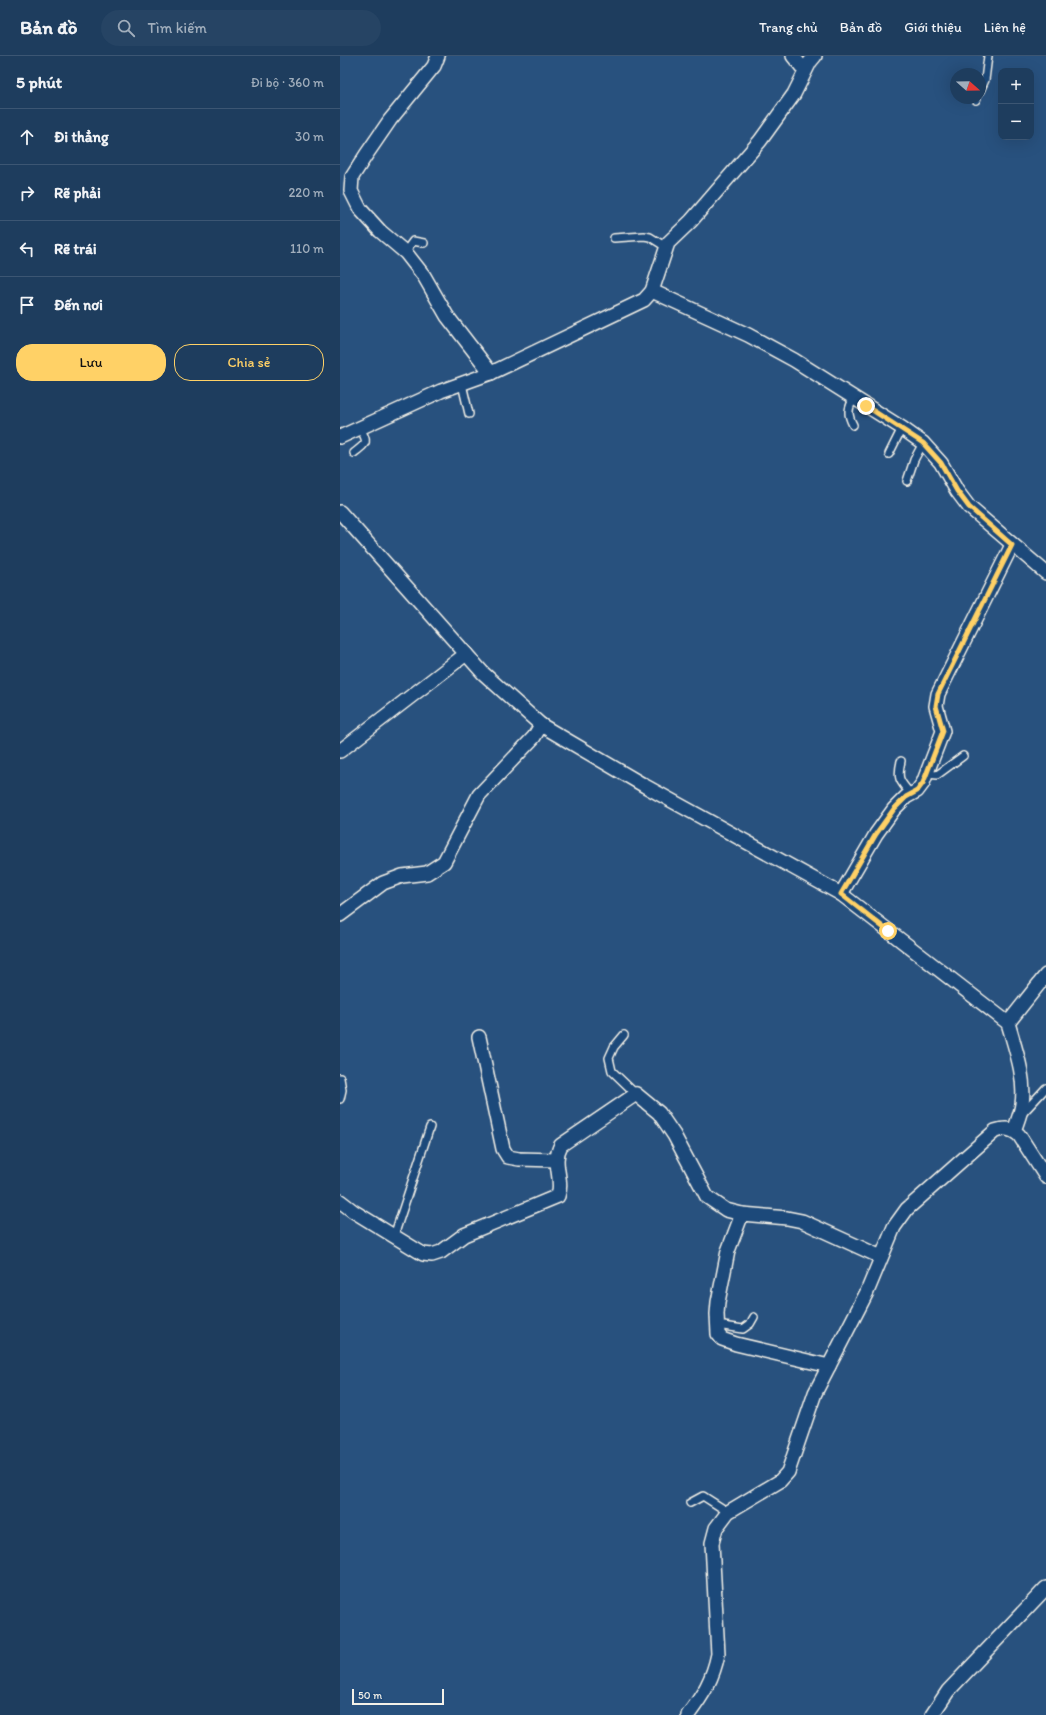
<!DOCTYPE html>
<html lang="vi">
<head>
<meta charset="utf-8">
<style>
  :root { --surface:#1e3d5e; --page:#264464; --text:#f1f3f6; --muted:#a1aebc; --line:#3c5673; --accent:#ffd166 }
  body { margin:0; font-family:Itim,sans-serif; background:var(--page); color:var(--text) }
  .controls { position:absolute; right:12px; top:12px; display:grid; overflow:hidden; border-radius:8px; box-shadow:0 4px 16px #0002 }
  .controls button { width:36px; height:36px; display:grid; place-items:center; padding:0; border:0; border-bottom:1px solid var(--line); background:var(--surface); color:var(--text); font:20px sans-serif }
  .compass { position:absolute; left:610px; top:12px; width:36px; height:36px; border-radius:50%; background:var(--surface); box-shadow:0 4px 16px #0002; rotate:110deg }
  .scale { position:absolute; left:12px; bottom:10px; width:92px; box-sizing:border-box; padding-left:4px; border:2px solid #f4f1e8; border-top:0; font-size:11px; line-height:14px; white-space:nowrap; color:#f4f1e8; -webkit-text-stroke:3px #1f4a7a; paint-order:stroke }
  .stop { position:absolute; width:12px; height:12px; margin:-9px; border:3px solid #ffd166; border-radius:50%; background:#fff }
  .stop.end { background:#ffd166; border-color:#fff; box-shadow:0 1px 4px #0008 }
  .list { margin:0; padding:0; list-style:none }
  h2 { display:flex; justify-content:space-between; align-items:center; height:52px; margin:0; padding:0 16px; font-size:17px }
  h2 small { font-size:13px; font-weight:400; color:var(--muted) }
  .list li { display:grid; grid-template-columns:26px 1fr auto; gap:12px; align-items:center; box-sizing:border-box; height:56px; padding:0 16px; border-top:1px solid var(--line) }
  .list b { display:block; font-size:15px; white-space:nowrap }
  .list em { font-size:13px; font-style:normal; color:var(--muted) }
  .actions { display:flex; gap:8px; padding:12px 16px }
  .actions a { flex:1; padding:9px 0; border:1px solid var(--accent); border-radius:16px; text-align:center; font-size:14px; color:var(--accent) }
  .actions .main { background:var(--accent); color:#111 }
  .icon { flex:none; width:22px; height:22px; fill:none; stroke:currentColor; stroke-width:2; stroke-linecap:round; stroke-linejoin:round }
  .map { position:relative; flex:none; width:706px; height:1659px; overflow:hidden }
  header { display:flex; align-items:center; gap:24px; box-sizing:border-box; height:56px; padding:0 20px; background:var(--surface); border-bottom:1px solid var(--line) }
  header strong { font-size:19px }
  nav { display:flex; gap:22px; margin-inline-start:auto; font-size:14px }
  .search { width:280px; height:36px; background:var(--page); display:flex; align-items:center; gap:10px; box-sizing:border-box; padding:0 14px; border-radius:22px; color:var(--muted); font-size:15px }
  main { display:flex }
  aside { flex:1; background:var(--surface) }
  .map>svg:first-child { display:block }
</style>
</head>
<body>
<header>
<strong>Bản đồ</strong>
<div class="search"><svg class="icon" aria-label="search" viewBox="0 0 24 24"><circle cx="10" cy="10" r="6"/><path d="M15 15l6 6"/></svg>Tìm kiếm</div>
<nav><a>Trang chủ</a><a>Bản đồ</a><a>Giới thiệu</a><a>Liên hệ</a></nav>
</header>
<main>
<aside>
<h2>5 phút<small>Đi bộ · 360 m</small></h2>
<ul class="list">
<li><svg class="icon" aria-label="ahead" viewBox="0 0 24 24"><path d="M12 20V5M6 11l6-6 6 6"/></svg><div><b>Đi thẳng</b></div><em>30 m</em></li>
<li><svg class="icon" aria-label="right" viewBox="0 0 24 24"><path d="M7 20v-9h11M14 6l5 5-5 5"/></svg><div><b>Rẽ phải</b></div><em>220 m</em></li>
<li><svg class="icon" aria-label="left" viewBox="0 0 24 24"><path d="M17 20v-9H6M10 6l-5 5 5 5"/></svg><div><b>Rẽ trái</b></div><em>110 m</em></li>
<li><svg class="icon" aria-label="arrive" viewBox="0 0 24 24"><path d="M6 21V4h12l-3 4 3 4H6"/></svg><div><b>Đến nơi</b></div></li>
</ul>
<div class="actions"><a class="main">Lưu</a><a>Chia sẻ</a></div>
</aside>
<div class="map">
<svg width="706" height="1659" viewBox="0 0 706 1659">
  <rect width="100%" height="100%" fill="#28517e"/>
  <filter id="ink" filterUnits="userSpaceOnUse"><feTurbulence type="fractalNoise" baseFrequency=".025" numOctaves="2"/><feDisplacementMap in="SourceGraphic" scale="8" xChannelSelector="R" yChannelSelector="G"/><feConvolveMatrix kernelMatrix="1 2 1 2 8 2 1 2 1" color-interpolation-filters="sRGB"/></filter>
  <g filter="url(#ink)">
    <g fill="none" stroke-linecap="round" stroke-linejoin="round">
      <g stroke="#f4f1e8" stroke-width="10">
        <g id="lane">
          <polyline points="640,35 645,24 648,0"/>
          <polyline points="636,44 637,42"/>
          <polyline points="274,182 304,180 310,181 326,191"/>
          <polyline points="65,196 73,185 84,187"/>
          <polyline points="122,328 129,358"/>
          <path d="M 513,369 C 507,358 508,352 514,342"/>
          <path d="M 14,397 C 28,386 28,387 20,372"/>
          <polyline points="549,398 562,372"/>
          <polyline points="567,425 574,404 583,387"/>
          <path d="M 561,705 C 557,722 559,725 571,738"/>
          <polyline points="587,718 597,719 623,700"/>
          <polyline points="284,979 274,991 269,1002 272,1015 296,1038"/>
          <polyline points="0,1022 2,1034 0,1043"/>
          <polyline points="682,1058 706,1032"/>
          <polyline points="54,1180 90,1071"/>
          <polyline points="377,1269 403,1273 410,1268 414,1261"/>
          <polyline points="350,1447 363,1440 388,1456"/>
        </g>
      </g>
      <g stroke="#f4f1e8" stroke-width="16">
        <g id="street">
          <polyline points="98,0 94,10 50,64 26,99 12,121 11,135 20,153 40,175 66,197 84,220 107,260 151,317"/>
          <polyline points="453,0 465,15"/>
          <polyline points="312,235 408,279 454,304 562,372 583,387 601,407 617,435 629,451 706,517"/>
          <polyline points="0,381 101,335 151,317 304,244 312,235 328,187 351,165 420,85 454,38 470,6 475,0"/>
          <polyline points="0,456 143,617 201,669 194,681 139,739 104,806 87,817 62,820 43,827 0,859"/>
          <polyline points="201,669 305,730 501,838 668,967"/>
          <polyline points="0,695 126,598"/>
          <polyline points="501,838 536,778 554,753 566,741 577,735 583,727 603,675 596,650 598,638 672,489"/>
          <polyline points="139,981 163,1093 168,1101 179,1103 216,1104"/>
          <path d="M 674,1075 C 677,1066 681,1057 682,1048 C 686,1021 675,992 668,967 L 706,919"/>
          <path d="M 0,1145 L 13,1155 L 83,1198 L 92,1199 L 101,1196 L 124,1179 L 218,1140 C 224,1123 211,1107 221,1089 L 296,1038 L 319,1057 L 334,1079 L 367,1141 L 386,1154 L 402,1158 L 447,1162 L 462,1165 L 541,1201"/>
          <polyline points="402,1158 388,1195 378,1246 377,1258 378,1278 382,1283 396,1288 489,1310"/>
          <path d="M 348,1659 C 363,1639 373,1623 378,1598 L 372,1487 L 376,1472 L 388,1456 L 440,1425 L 448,1416 L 475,1337 L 527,1236 L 554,1171 L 567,1153 L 655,1075 C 665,1072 671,1072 679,1079 L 706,1121"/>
          <polyline points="592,1659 608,1635 706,1532"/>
        </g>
      </g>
      <use href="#lane" stroke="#1f4a7a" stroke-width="7"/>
      <use href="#street" stroke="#1f4a7a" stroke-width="13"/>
    </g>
  </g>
  <g fill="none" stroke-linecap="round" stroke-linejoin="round" filter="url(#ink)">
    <polyline stroke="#ffd166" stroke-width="5" points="526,350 583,387 601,407 617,435 629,451 672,489 598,638 596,650 603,675 583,727 577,735 566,741 554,753 536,778 501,838 548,875"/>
  </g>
</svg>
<div class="controls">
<button>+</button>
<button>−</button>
</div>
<svg class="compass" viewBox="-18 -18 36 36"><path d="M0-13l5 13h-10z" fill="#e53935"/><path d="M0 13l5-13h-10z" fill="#a1aebc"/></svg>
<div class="scale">50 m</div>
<div class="stop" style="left:548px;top:875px"></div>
<div class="stop end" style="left:526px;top:350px"></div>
</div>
</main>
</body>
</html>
